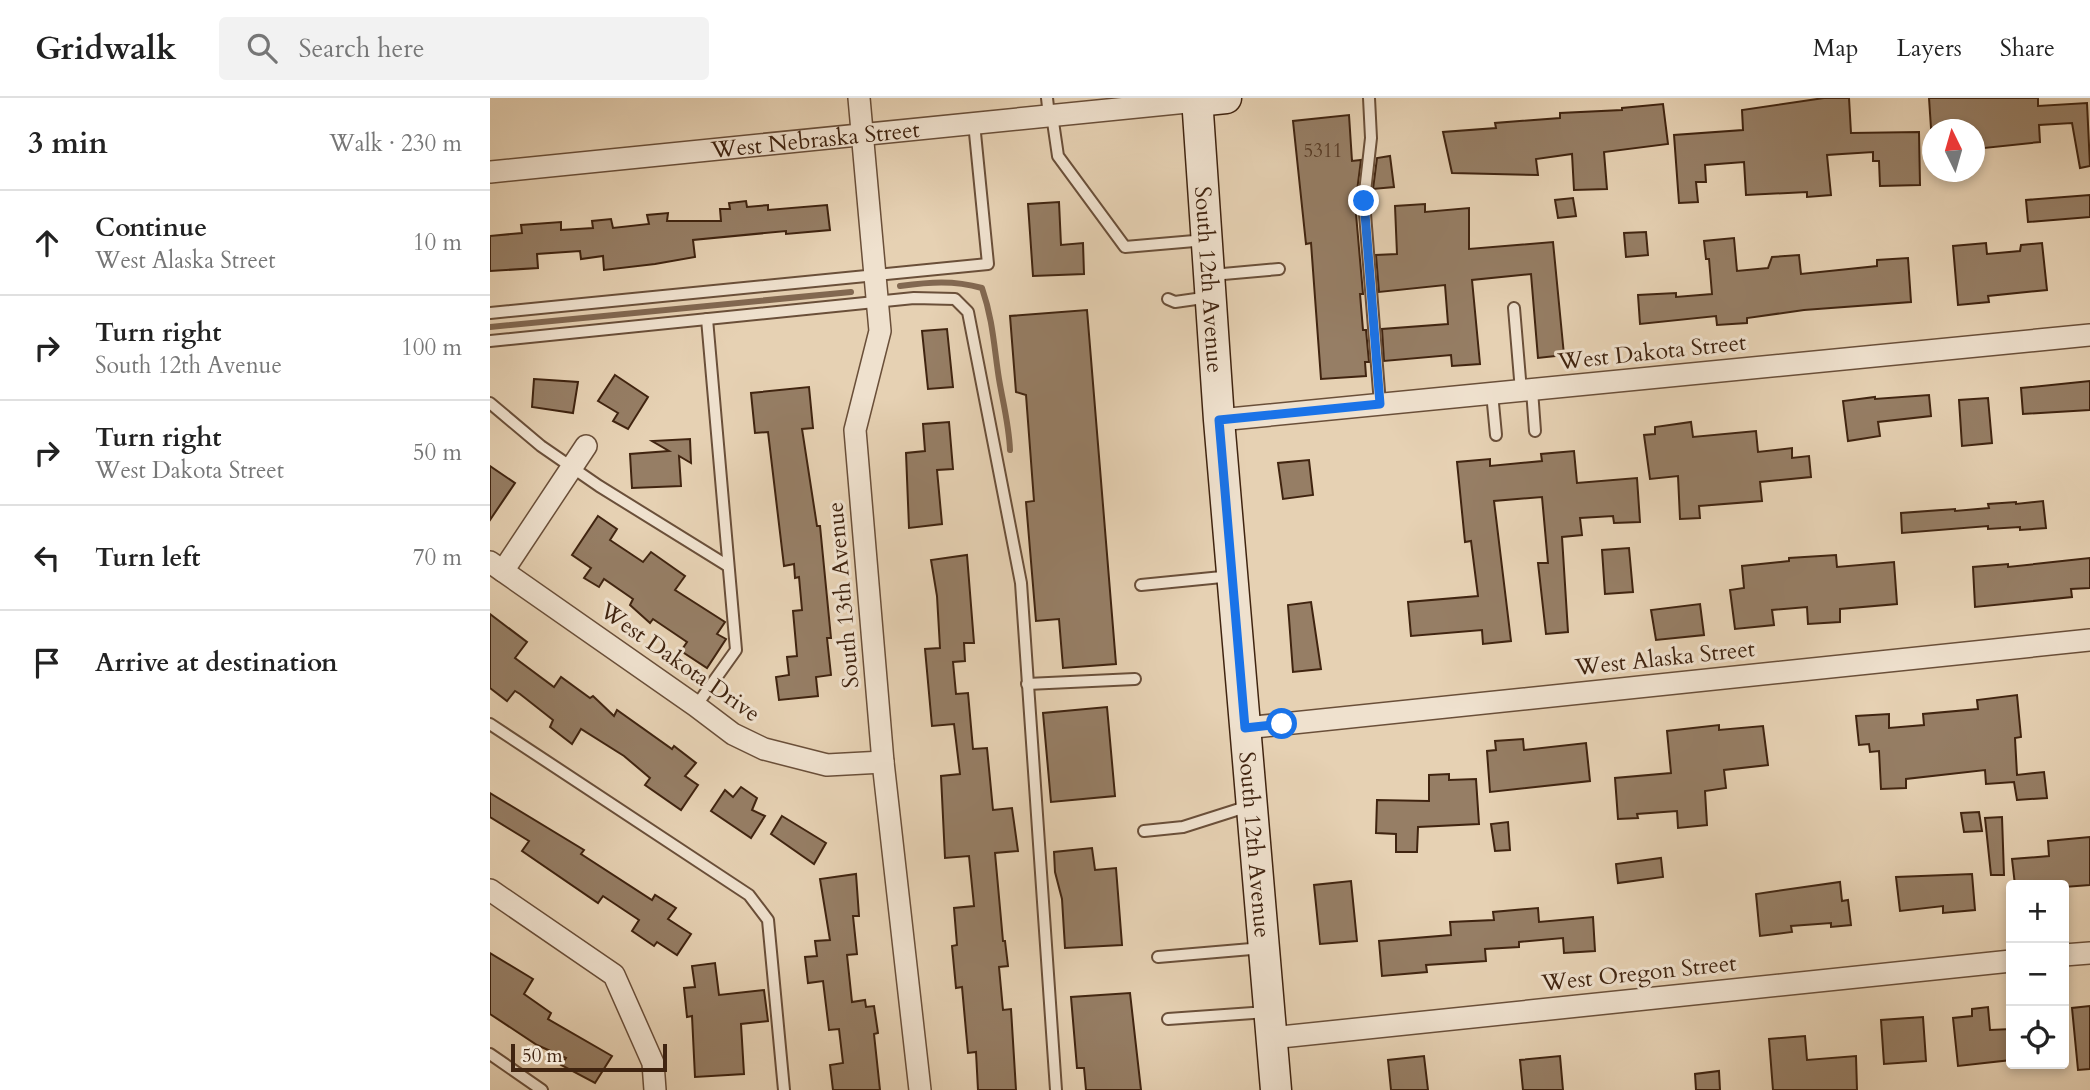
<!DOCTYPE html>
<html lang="en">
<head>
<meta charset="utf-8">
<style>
  :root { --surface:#fff; --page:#f2f2f2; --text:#222; --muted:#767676; --line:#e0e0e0 }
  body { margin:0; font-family:Cardo,serif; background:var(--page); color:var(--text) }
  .controls { position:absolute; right:21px; bottom:21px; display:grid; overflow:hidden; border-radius:7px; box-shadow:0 4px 10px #0003 }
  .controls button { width:63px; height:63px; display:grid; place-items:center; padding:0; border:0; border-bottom:2px solid var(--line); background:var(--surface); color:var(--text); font:35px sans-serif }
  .compass { position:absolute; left:1432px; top:21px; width:63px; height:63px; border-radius:50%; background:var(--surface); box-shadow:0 4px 10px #0003; rotate:355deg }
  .scale { position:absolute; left:21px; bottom:18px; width:156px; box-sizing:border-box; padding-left:7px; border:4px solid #402410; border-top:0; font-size:19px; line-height:24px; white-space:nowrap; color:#402410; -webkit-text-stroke:5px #efe1ce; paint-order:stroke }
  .stop { position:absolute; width:21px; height:21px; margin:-16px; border:5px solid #1a73e8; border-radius:50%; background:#fff }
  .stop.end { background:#1a73e8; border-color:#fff; box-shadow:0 2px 7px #0008 }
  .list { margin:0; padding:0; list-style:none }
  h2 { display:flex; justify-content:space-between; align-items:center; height:91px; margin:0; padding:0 28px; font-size:30px }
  h2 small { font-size:23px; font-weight:400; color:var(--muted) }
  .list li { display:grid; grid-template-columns:46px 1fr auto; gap:21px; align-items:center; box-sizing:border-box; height:105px; padding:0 28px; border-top:2px solid var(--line) }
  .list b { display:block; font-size:26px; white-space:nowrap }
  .list p { margin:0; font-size:23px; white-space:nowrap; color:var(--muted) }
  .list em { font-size:23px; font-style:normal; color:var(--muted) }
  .icon { flex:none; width:38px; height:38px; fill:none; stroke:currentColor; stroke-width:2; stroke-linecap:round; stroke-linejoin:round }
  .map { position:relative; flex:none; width:1600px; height:992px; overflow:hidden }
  header { display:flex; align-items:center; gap:42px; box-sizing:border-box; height:98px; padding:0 35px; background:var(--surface); border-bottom:2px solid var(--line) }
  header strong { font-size:33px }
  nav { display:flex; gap:38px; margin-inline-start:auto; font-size:24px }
  .search { width:490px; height:63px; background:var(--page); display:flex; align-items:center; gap:18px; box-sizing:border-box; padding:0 24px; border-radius:7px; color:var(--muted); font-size:26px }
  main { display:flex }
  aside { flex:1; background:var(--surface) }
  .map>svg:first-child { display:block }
</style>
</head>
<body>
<header>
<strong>Gridwalk</strong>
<div class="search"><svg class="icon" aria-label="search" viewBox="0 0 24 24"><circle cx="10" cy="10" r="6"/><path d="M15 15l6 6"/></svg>Search here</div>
<nav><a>Map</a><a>Layers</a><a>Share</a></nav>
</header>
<main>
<aside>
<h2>3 min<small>Walk · 230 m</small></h2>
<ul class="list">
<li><svg class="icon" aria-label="ahead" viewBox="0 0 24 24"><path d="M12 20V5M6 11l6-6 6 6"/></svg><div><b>Continue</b><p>West Alaska Street</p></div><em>10 m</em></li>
<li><svg class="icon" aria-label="right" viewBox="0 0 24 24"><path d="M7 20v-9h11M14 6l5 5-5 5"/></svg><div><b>Turn right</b><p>South 12th Avenue</p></div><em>100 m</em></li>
<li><svg class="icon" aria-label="right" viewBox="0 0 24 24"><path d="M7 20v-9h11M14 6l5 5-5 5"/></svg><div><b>Turn right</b><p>West Dakota Street</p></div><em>50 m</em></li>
<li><svg class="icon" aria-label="left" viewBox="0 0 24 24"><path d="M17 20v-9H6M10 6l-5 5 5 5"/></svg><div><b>Turn left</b></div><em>70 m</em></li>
<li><svg class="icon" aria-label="arrive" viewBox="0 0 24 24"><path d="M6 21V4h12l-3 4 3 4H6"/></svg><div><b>Arrive at destination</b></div></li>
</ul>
</aside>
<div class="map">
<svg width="1600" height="992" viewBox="0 0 1600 992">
  <rect width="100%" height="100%" fill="#e6d1b3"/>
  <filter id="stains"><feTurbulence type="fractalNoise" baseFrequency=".00286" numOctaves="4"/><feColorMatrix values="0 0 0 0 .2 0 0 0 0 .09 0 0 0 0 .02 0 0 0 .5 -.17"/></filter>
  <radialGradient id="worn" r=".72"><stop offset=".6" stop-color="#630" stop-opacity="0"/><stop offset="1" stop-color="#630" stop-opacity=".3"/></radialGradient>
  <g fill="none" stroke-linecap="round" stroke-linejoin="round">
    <g stroke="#826851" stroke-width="6">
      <path d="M 410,188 C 440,184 463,182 492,190 C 503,222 504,249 509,281 C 513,305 519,327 520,352"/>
      <polyline points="0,229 361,194"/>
    </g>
  </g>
  <g fill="#967e65" stroke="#402410" stroke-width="2">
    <polygon points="1334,0 1359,0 1361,35 1429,34 1430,87 1390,88 1389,63 1383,63 1383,54 1337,57 1341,97 1317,99 1317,94 1256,97 1254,64 1215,67 1216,84 1206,84 1208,104 1189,105 1184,37 1253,32 1252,12"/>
    <polygon points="1439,0 1548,0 1548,8 1597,5 1600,68 1590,70 1582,25 1549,27 1550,44 1485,51 1485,32 1474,32 1474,28 1441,30"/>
    <polygon points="1173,6 1178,46 1114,54 1117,91 1084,92 1082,56 1046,61 1048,77 962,75 953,34 1006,30 1005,25 1070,20 1070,15 1132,12 1132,10"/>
    <polygon points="859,17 862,63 871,62 867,93 864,93 873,196 870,196 873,232 876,232 879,264 875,264 876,278 831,281 821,145 816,146 803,23"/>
    <polygon points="900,58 904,89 883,91 887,60"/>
    <polygon points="1600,97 1600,119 1538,124 1536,102"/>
    <polygon points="1083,100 1086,118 1068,120 1065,102"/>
    <polygon points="256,103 257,109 278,107 278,112 337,107 340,132 296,136 296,133 203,142 205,159 165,166 114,172 113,158 91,161 90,153 47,156 48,170 0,173 0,138 32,135 31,127 71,124 71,132 103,130 102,123 121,121 123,130 159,126 157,117 178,115 177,123 231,123 230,111 240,111 239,105"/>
    <polygon points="569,104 571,147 593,145 594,176 543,178 538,106"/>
    <polygon points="935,106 935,114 979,110 979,151 1063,144 1074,257 1048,260 1041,176 982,182 990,266 962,268 961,257 894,263 892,231 958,226 955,187 889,194 886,157 907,156 905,108"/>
    <polygon points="1156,134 1158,157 1136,159 1134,135"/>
    <polygon points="1244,140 1247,173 1278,170 1282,159 1309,157 1311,176 1387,168 1387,162 1418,160 1421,204 1314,212 1257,220 1257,225 1227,227 1226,218 1150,226 1148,197 1186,195 1186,199 1222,196 1219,161 1216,161 1214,143"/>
    <polygon points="1496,145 1497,156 1530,153 1531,147 1552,145 1557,192 1498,198 1499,204 1468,207 1463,148"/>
    <polygon points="597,212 626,566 573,570 569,521 546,523 536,404 544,403 536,297 526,294 520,218"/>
    <polygon points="457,231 463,289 438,291 432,233"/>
    <polygon points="125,277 158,299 138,331 123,323 128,315 108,303"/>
    <polygon points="44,281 88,284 83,315 42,309"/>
    <polygon points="1600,283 1600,312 1533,316 1531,290"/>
    <polygon points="319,289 323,330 312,331 327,428 330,428 341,540 337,540 341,577 326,579 328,598 289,602 286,579 299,577 297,559 307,558 303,513 312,512 309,479 305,480 304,466 294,468 278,334 265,335 261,295"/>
    <polygon points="1439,297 1441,318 1388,324 1390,338 1358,343 1353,303 1385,299 1385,301"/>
    <polygon points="1498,300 1502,345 1472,348 1469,302"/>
    <polygon points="459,324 463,371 447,372 452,426 419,430 416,355 435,353 433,326"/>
    <polygon points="1201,324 1203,339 1266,333 1268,354 1302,350 1302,360 1319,358 1321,379 1270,384 1272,403 1209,408 1210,420 1190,421 1188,378 1160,381 1154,337 1165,336 1165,329"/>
    <polygon points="200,341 201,365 189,358 191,388 142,390 140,356 179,353 162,343"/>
    <polygon points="1084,353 1087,385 1147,380 1150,424 1124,425 1123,418 1090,420 1092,437 1072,439 1078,534 1056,536 1048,465 1058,465 1052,399 1004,403 1021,543 993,546 992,532 921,538 918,504 988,498 981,443 975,444 967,364 1000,361 1000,368 1052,363 1051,356"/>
    <polygon points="819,362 823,397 793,401 788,365"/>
    <polygon points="0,368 25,385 0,422"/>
    <polygon points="1553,403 1556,430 1530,432 1530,429 1498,431 1498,428 1412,435 1411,415 1465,411 1465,413 1499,410 1498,406 1526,404 1526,406"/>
    <polygon points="108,418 127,431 120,442 153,464 161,454 195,478 185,492 235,524 227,536 236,541 217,570 191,553 197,544 163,521 160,525 140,507 143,501 114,481 109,489 94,480 101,470 82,457"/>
    <polygon points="1139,450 1143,494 1115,496 1112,452"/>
    <polygon points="477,457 484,545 474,545 475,563 463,564 466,596 478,595 483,651 497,650 503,712 522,710 528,753 505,755 513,843 515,843 518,868 509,869 513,912 521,911 526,992 488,992 486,954 478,955 472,889 466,890 462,848 467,847 464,810 484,808 479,758 455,760 451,678 470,676 464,626 442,628 435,551 450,550 447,498 441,462"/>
    <polygon points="1346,457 1347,469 1404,464 1407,506 1350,511 1350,524 1318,526 1317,509 1282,512 1284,527 1245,531 1240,492 1254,490 1252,468 1299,463 1299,460"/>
    <polygon points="1600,460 1600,490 1581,491 1582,499 1485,509 1483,469 1518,466 1518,469"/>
    <polygon points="821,504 831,571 803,574 798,507"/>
    <polygon points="1210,506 1214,537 1166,542 1161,512"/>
    <polygon points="0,516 37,544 25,560 64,589 71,579 100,600 103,598 124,618 127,612 182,651 184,648 206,665 195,678 208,687 191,712 155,687 160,680 134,658 91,631 82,646 60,629 63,622 30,596 25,593 17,603 0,590"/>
    <polygon points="1527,597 1531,639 1525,640 1527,677 1554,674 1557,700 1527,702 1524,684 1496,686 1495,672 1416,681 1416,690 1391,691 1389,653 1380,654 1379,646 1369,647 1366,618 1399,616 1399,630 1434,627 1433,616 1488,611 1487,602"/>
    <polygon points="617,609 625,698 561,704 553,615"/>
    <polygon points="1229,627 1229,632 1273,628 1278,667 1234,672 1236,690 1215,693 1217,727 1188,730 1187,713 1147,716 1148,720 1128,721 1125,680 1181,675 1177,633"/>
    <polygon points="1033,641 1034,652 1096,645 1100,683 1000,694 997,653 1006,652 1005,643"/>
    <polygon points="959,676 959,682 986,681 989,726 928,729 927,754 906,754 906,736 886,735 887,702 939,703 939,677"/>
    <polygon points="251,689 267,700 262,712 275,718 261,740 221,713 235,692 243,699"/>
    <polygon points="0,695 94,752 91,756 162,802 165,797 186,810 178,821 201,836 187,857 167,844 164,848 142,833 149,822 113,798 108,805 32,753 39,743 0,719"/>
    <polygon points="1489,714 1492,733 1474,734 1471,715"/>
    <polygon points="292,718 336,745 324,766 281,736"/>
    <polygon points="1512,719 1514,777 1501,777 1495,720"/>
    <polygon points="1018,724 1020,752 1005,753 1001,726"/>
    <polygon points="1600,739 1600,787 1574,789 1525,787 1522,761 1559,758 1558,743"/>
    <polygon points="602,750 605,772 626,770 632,847 575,850 572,801 565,774 564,754"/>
    <polygon points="1171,760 1173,779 1128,785 1126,766"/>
    <polygon points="366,776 369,818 363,818 367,856 357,857 362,904 375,902 376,909 384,908 388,935 384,936 390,992 343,992 340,967 353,965 349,931 339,932 333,883 318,885 315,859 327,858 325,843 340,842 330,781"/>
    <polygon points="1482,776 1485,812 1453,815 1453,808 1410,813 1406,779"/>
    <polygon points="861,783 867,843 830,846 824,787"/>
    <polygon points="1350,784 1352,803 1358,802 1361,827 1341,829 1341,825 1301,828 1302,834 1270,838 1266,796"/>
    <polygon points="1048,810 1049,824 1103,819 1105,853 1074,855 1073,840 1029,844 1029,849 995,851 996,863 936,867 937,874 892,878 889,843 961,837 960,824 1004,822 1003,814"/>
    <polygon points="0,855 43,881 34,896 61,915 58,921 122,958 105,985 71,967 76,960 47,947 0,916"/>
    <polygon points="225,865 229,897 274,892 278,923 251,926 254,976 205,979 202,918 197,919 194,890 205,889 202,868"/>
    <polygon points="640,895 651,992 596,992 594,970 587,970 581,899"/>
    <polygon points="1600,908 1600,971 1588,972 1582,910"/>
    <polygon points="1498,909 1500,932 1521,931 1521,962 1468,968 1463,920 1482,918 1482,911"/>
    <polygon points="1433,919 1436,963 1394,966 1391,922"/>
    <polygon points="1315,938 1317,962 1366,958 1367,992 1283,992 1279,941"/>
    <polygon points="934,958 938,992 901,992 898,962"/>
    <polygon points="1070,958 1073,992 1033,992 1030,962"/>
    <polygon points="1229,973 1230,992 1206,992 1205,976"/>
  </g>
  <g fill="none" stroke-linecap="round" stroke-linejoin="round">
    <g stroke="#6a4f39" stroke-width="14">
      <g id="lane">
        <polyline points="557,0 559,18"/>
        <polyline points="879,0 881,40 874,103 890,306"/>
        <polyline points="562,17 568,58 635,149 716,142"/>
        <polyline points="722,177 789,171"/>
        <polyline points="678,201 685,204 720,199"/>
        <polyline points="1024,210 1031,293"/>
        <polyline points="0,215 498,166 484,25"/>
        <polyline points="0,243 424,200 465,201 478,214 531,485 566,992"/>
        <polyline points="1042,292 1045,333"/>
        <polyline points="1002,295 1006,337"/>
        <polyline points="0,305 51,348 109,388 238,468"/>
        <polyline points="651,487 742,478"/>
        <polyline points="537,586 645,581"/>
        <polyline points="206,608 246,552 217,221"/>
        <polyline points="0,626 259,797 278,822 294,992"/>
        <polyline points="654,733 693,729 759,708"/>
        <polyline points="668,859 773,850"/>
        <polyline points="678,921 777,914"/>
        <polyline points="0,956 52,992"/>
      </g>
    </g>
    <g stroke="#6a4f39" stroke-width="24">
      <g id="street">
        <polyline points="369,0 390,233 365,332 393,664 430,992"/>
        <path id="s1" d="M 0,74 L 707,3"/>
        <polyline points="729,322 1600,237"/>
        <polyline points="0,464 206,608 243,636 274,651 337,667 393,664"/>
        <polyline points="13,473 96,348"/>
        <polyline points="755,630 1600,542"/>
        <polyline points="0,792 124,877 163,965 165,992"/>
        <polyline points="1574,857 1600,855"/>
        <polyline points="781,940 1521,863"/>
      </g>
    </g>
    <g stroke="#402410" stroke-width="33">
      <g id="secondary">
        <path id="s2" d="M 707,0 L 729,322 L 786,992"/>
        <polyline points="707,3 736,0"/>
      </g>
    </g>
    <use href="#lane" stroke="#efe1ce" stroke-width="10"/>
    <use href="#street" stroke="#efe1ce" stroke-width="21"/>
    <use href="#secondary" stroke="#efe1ce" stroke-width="30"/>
  </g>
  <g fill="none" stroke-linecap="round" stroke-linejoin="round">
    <polyline stroke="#1a73e8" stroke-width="9" points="792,626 755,630 729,322 890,306 874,103"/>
  </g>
  <g text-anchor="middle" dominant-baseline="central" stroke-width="6" stroke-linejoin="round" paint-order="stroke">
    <g font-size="19" fill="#563a25">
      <text x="833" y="53">5311</text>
    </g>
    <g font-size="23" fill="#402410" stroke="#efe1ce">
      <text stroke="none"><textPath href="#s1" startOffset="327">West Nebraska Street</textPath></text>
      <text stroke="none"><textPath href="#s2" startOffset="182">South 12th Avenue</textPath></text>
      <text transform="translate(1162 254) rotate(-6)">West Dakota Street</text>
      <text transform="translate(353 497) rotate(-95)">South 13th Avenue</text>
      <text transform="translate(1175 560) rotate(-6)">West Alaska Street</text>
      <text transform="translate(190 564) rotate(35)">West Dakota Drive</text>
      <text stroke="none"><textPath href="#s2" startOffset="749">South 12th Avenue</textPath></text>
      <text transform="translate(1149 875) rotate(-6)">West Oregon Street</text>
    </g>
  </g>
  <rect width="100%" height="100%" filter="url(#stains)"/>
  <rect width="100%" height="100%" fill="url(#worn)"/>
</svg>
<div class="controls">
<button>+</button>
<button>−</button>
<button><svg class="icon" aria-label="locate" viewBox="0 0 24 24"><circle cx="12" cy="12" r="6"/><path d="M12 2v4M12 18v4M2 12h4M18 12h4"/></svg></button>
</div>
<svg class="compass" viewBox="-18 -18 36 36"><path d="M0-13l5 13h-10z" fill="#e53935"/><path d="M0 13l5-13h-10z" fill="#767676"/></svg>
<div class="scale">50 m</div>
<div class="stop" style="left:792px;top:626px"></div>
<div class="stop end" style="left:874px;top:103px"></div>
</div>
</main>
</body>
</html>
